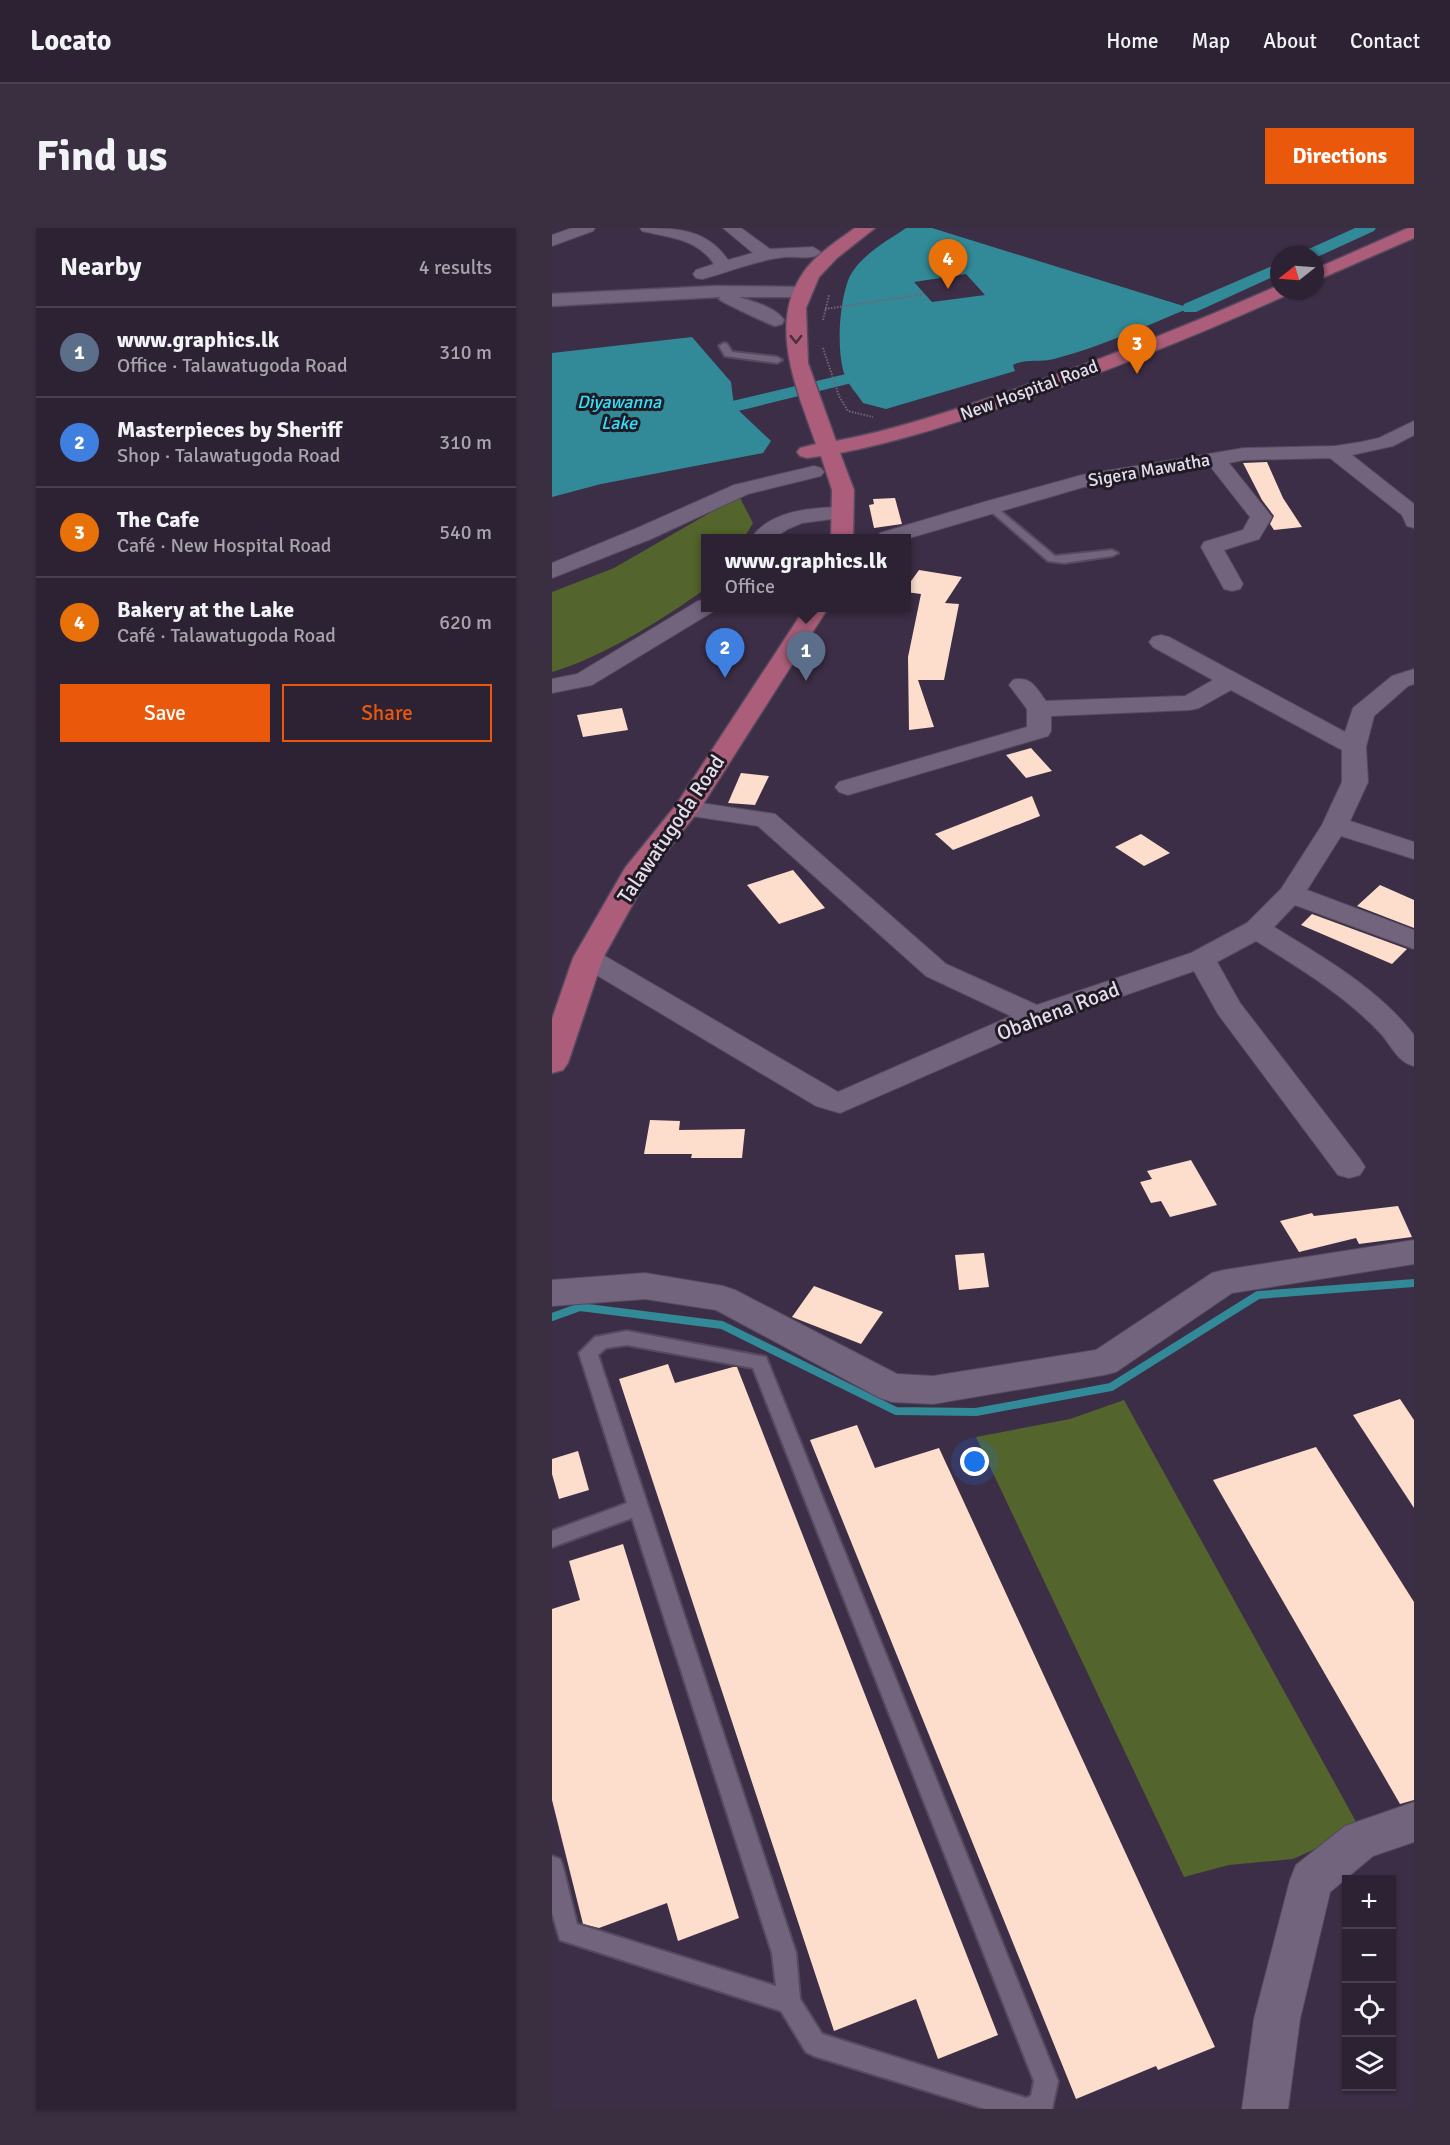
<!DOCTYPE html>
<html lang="en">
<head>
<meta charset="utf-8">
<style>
  :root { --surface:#2d2234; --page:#392f40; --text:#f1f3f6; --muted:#a7a4ac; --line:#483f4f; --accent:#ea580c }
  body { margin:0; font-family:Signika,sans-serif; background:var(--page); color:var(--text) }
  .controls { position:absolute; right:18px; bottom:18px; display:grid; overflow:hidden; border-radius:0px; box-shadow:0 2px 4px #0004 }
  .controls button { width:54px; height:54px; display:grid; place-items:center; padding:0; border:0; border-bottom:2px solid var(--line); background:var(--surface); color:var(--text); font:30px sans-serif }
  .compass { position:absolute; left:718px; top:18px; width:54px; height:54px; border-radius:50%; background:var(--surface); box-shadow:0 2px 4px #0004; rotate:253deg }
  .you { position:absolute; left:423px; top:1234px; width:21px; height:21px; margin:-15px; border:4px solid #fff; border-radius:50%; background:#1a73e8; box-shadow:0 0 0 9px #1a73e833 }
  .badge { display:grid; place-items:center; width:39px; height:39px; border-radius:50%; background:var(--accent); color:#fff; font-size:20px; font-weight:700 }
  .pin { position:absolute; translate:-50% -50px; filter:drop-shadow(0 2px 3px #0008) }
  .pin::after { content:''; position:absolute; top:32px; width:21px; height:18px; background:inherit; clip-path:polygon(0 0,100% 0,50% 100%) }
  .popup { position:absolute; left:149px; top:306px; width:210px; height:78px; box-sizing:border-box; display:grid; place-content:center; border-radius:0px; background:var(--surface); filter:drop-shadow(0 2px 4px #0005); font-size:20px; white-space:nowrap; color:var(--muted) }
  .popup b { font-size:22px; color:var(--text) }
  .popup::after { content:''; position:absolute; left:50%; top:100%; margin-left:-12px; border:12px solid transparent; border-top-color:var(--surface) }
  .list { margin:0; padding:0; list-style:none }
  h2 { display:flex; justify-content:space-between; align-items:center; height:78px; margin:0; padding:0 24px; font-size:26px }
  h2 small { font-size:20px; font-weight:400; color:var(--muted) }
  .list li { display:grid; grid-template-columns:39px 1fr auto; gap:18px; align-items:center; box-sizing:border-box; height:90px; padding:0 24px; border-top:2px solid var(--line) }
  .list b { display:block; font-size:22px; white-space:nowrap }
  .list p { margin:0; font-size:20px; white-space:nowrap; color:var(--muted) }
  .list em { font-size:20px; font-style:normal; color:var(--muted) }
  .actions { display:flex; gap:12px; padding:18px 24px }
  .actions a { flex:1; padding:14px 0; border:2px solid var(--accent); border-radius:0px; text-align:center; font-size:21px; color:var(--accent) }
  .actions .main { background:var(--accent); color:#fff }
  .icon { flex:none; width:33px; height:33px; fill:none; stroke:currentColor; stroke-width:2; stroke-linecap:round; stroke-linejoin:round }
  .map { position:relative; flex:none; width:862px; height:1881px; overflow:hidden; border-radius:0px }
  header { display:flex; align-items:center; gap:36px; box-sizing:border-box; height:84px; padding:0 30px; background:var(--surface); border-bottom:2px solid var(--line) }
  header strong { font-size:28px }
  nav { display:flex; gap:33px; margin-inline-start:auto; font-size:21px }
  .intro { display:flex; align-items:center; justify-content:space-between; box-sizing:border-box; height:144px; padding:0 36px }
  h1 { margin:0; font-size:42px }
  .button { padding:15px 27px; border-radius:0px; background:var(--accent); color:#fff; font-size:21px; font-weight:700 }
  main { display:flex; gap:36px; padding:0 36px }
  aside { flex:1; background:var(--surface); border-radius:0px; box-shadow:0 2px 4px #0004 }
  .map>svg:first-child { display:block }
</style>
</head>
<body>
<header>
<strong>Locato</strong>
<nav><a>Home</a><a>Map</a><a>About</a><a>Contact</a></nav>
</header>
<div class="intro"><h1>Find us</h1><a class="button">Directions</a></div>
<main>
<aside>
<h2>Nearby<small>4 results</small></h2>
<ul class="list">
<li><span class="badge" style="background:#5c6f8a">1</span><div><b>www.graphics.lk</b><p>Office · Talawatugoda Road</p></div><em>310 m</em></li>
<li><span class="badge" style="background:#3f7fe0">2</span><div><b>Masterpieces by Sheriff</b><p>Shop · Talawatugoda Road</p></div><em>310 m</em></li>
<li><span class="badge" style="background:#e8710a">3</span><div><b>The Cafe</b><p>Café · New Hospital Road</p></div><em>540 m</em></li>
<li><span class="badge" style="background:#e8710a">4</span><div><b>Bakery at the Lake</b><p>Café · Talawatugoda Road</p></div><em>620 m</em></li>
</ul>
<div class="actions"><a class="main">Save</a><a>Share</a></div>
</aside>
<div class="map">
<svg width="862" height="1881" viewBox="0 0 862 1881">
  <rect width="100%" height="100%" fill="#3c2e46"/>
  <g fill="#53642c">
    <path d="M 187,268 L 201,295 L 192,310 L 154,310 L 153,361 C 110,392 51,429 0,444 L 0,364 L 62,340 Z"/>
    <polygon points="572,1172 808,1601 741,1631 677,1637 632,1649 424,1209 518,1191"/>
  </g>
  <g fill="#328997" fill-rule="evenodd">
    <path d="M 354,0 L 380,0 L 638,80 C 593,98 549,119 502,131 C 488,135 474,130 461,137 L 463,143 L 334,181 L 311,175 C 306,167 299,160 295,152 C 283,130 287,71 298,48 C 309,27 335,13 354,0 ZM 414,46 L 433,67 L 380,74 L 362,54 Z"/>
    <polygon points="140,109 179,154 182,178 219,213 211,225 49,256 0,269 0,125"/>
  </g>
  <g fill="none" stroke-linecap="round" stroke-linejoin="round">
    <polyline stroke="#328997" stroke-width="8" points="0,1089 28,1079 170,1097 344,1183 424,1184 559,1159 706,1067 862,1055"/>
    <g fill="#328997" fill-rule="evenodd">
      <polygon points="803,0 824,0 822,3 763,30 763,27 748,27 750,24"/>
      <polygon points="727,35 727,46 644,84 632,84 630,80 632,76"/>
      <polygon points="294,146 300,147 303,151 300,155 182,184 176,182 173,178 176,174"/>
    </g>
  </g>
  <g fill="#fddecc">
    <polygon points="715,234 731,270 750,299 722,302 718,296 722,288 710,272 691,235"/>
    <polygon points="343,270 350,296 322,300 317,277 322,276 321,271"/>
    <polygon points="367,342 410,349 393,375 407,376 392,452 366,452 382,499 357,502 356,429 369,366 354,364 354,360"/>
    <polygon points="70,480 76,502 31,509 25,487"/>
    <polygon points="479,520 500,543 474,550 454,527"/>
    <polygon points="189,545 217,548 203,577 176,575"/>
    <polygon points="480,568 488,588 401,622 383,606"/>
    <polygon points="589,606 618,625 592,638 563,619"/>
    <polygon points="241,642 273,680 227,696 195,657"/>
    <polygon points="828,657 862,672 862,700 805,678"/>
    <polygon points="760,686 855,721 840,736 749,697"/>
    <polygon points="98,892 128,893 127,902 193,901 190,930 139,930 140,926 92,926"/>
    <polygon points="639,932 665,977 618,989 609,973 599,975 588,954 600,951 595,943"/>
    <polygon points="846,978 860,1009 807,1016 804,1010 747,1024 728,993 760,985 762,988"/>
    <polygon points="432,1025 437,1059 407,1062 403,1027"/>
    <polygon points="262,1058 331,1084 309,1116 240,1089"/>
    <polygon points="116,1136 123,1155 181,1139 185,1139 446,1807 386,1831 364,1771 282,1803 67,1151"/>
    <polygon points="848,1171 862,1192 862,1280 801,1187"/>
    <polygon points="305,1197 323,1240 387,1220 663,1819 606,1842 604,1838 524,1871 258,1212"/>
    <polygon points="764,1219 862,1374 862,1572 848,1576 661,1252"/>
    <polygon points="26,1223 37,1262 7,1271 0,1246 0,1231"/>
    <polygon points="71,1316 187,1690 126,1713 115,1675 47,1700 31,1696 0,1572 0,1381 28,1372 17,1333"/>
  </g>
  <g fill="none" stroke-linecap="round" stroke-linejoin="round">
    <g stroke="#554a5e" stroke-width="4">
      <g id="service">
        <polygon points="172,115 175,116 180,124 225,129 230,132 225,135 173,128 167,118"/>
        <polygon points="439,275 503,328 560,322 566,325 560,328 512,335 496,333 435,280 434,278"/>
        <path d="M 75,1103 L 214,1129 L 506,1853 L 500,1881 L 433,1881 L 262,1828 L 254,1824 L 229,1783 L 8,1712 L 0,1685 L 0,1628 L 8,1631 L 11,1639 L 25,1696 L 224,1758 L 220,1725 L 80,1290 L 0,1319 L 0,1303 L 75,1275 L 27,1125 L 43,1109 ZM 75,1117 L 201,1140 L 482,1853 L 479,1868 L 474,1870 L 270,1806 L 248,1771 L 244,1725 L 46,1127 L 54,1120 Z"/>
      </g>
    </g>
    <g stroke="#554a5e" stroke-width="2">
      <g id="minor">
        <polygon points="20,0 43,0 41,3 0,18 0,7"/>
        <path d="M 88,0 C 123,0 154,0 176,32 L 201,25 L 171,0 L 189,0 L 218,21 L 261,19 L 269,24 C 262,33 244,28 233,29 C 204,32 178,44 150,51 L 144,50 L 141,46 L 144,42 L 162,36 C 144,10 118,10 90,3 Z"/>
        <polygon points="862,193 862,207 841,218 800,227 862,276 862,300 855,298 850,287 778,230 692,232 677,235 720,289 707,311 672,322 691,356 688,361 680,363 672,361 649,319 652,314 691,302 698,289 658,238 532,259 354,311 325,310 328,305 432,274 530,247 692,220 783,218 809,214 827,210"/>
        <polygon points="262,238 269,240 272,244 269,248 196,266 99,311 0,350 0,335 83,301 182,257"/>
        <path d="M 289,279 L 296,281 L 300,285 L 296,289 L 250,295 L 236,301 L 222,310 L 199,310 C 219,282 258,280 289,279 Z"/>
        <polygon points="154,371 154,380 164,380 162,383 40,457 0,465 0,451 25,446 146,373"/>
        <path d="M 609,407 L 617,409 L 793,504 L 801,480 L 840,448 L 862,441 L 862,456 L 856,458 L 822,488 L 814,519 L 816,554 L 798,593 L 862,614 L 862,631 L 789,608 L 755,662 L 862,702 L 862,721 L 743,677 L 722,699 C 772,730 826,760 862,807 L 862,838 C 846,834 840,819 830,807 C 794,768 749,741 704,713 L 665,734 L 688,775 L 808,931 L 813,939 L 808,947 L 797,950 L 786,947 L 666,786 L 642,743 L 494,795 L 288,885 L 264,878 L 26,736 L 22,730 L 26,724 L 36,721 L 46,724 L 286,864 L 459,788 L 374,748 L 206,598 L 126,586 L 122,581 L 126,576 L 135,573 L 223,586 L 394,736 L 485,777 L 639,725 L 695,695 L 729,661 L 770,597 L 790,554 L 790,522 L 679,462 L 647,480 L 638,482 L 499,488 L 499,503 L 496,508 L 296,567 L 287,564 L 283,559 L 287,554 L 475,499 L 475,481 L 457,457 L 461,452 C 479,447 484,460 494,473 L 633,468 L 661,452 L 601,419 L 597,414 L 601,409 Z"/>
        <polygon points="862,1012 862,1036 680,1065 564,1144 552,1147 381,1176 340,1174 328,1170 164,1082 93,1071 0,1078 0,1052 93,1045 171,1058 183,1062 345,1146 381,1148 544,1122 660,1045 672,1042"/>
        <polygon points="862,1574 862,1614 821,1628 778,1664 748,1791 736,1881 690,1881 702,1791 738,1652 744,1637 793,1598"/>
      </g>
    </g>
    <g stroke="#554a5e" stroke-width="3">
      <path id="secondary" d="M 164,58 L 250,59 L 256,60 L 259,64 L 256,68 L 250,69 L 187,69 C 202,74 223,79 232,92 L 230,96 L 223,98 C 217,96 169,74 167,71 L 168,69 L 0,78 L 0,66 Z"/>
    </g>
    <g stroke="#554a5e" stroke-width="3">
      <g id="primary">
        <path d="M 303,0 L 323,0 L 285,30 L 267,49 L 254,80 L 256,135 L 284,213 C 342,202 399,183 455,164 C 546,133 635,98 723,59 L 727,58 L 727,63 L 738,63 L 735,67 C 648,106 559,142 468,173 C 409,193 350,213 288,225 L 302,262 L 301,310 L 279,310 L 280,262 L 269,228 L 255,230 L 248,228 L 245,224 L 248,220 L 264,216 C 246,164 215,97 251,45 C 264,26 285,13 303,0 Z"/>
        <polygon points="856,0 862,0 862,10 763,53 763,41"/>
        <polygon points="253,380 276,380 148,581 99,643 51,730 16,835 11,842 0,845 0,791 21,730 73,640 124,577"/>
      </g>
    </g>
    <g stroke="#71657a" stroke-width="2" stroke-dasharray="1.5 1.5" stroke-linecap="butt">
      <polyline points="273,81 373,66"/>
      <polyline points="271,92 277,67"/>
      <polyline points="271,120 287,168 296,183 321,189"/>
    </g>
    <use href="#service" fill="#73647e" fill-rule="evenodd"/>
    <use href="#minor" fill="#73647e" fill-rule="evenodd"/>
    <use href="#secondary" fill="#73647e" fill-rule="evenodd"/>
    <use href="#primary" fill="#ab5d79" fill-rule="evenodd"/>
  </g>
  <defs><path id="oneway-chevron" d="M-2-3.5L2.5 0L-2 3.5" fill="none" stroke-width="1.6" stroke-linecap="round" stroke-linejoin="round" transform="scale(1.5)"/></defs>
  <use stroke="#4a2e3e" href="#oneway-chevron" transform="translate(244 111) rotate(90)"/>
  <g text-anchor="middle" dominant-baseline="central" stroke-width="6" stroke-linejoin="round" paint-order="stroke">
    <g font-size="18" fill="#e5ddec" stroke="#201a24">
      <text transform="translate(477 162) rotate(-20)">New Hospital Road</text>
      <text transform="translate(597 242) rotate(-10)">Sigera Mawatha</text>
    </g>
    <g font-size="18" font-style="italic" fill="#34e0f9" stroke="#201a24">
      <text x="67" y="174">Diyawanna<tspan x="67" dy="21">Lake</tspan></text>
    </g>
    <g font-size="21" fill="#e5ddec" stroke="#201a24">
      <text transform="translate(119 601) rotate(-56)">Talawatugoda Road</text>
      <text transform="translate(506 783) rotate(-21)">Obahena Road</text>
    </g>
  </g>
</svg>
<div class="controls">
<button>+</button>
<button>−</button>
<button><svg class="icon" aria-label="locate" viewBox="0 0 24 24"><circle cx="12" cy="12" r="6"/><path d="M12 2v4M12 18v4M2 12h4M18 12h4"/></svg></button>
<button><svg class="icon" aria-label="layers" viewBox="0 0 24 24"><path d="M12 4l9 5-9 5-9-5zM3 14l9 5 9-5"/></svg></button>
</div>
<svg class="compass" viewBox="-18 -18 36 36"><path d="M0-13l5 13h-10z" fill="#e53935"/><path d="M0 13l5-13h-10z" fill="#a7a4ac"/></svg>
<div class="you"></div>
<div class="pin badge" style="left:254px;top:453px;background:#5c6f8a">1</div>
<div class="popup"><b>www.graphics.lk</b>Office</div>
<div class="pin badge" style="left:173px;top:450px;background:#3f7fe0">2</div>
<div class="pin badge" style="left:585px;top:146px;background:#e8710a">3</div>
<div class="pin badge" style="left:396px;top:61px;background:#e8710a">4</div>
</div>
</main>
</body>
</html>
